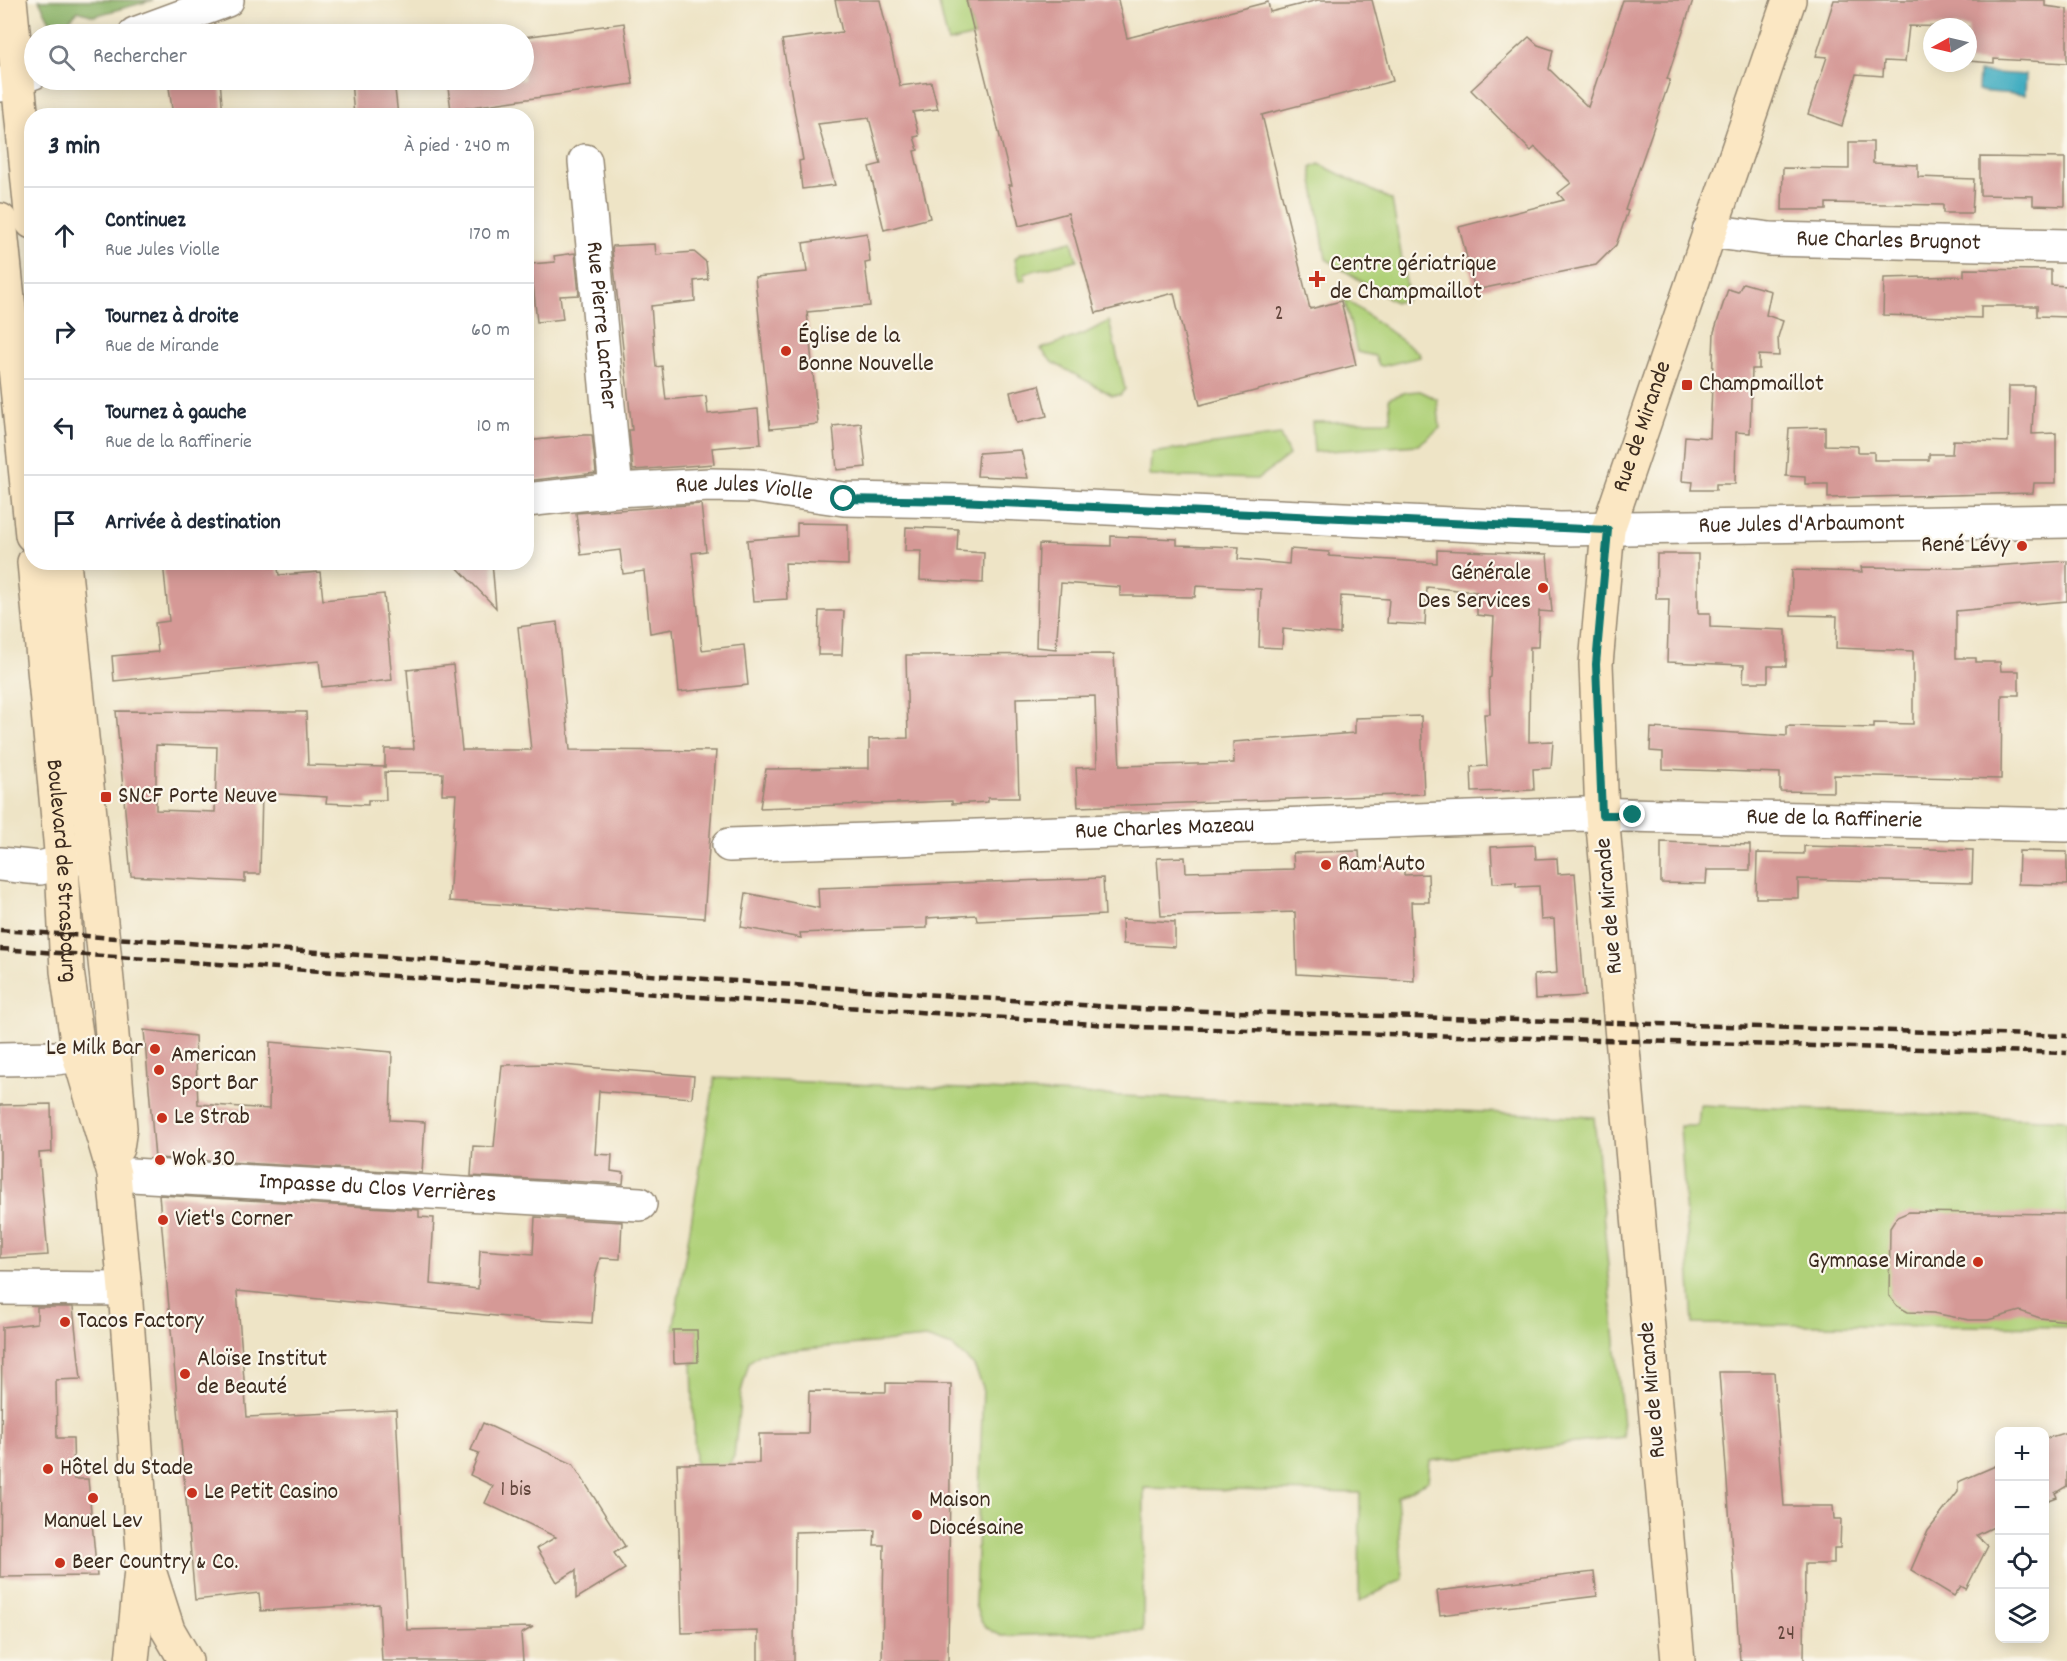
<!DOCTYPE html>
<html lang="fr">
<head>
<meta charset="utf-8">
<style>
  :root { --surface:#fff; --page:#f6f6f7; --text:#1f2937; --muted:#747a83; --line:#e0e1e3 }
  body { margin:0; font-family:Dekko,sans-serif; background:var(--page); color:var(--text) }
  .controls { position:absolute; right:18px; bottom:18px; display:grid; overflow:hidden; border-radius:12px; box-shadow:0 3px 15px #0003 }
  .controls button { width:54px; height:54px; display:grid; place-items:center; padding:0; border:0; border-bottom:2px solid var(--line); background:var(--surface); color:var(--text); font:30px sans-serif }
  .compass { position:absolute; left:1923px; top:18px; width:54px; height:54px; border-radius:50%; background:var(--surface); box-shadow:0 3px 15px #0003; rotate:262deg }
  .stop { position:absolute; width:18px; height:18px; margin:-14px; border:4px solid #0f766e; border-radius:50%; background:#fff }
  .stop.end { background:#0f766e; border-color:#fff; box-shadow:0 2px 6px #0008 }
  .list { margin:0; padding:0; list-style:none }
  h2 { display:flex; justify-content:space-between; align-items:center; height:78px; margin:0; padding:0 24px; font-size:26px }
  h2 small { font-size:20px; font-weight:400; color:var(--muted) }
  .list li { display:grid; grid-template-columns:39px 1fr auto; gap:18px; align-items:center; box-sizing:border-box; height:96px; padding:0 24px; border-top:2px solid var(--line) }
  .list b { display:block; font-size:22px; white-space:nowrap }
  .list p { margin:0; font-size:20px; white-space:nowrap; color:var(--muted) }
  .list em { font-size:20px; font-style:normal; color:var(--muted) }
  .icon { flex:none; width:33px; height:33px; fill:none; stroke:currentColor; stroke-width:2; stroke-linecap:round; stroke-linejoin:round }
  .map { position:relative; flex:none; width:2067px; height:1661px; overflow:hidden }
  .search { position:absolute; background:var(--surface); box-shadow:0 3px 15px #0003; left:24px; top:24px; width:510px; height:66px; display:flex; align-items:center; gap:15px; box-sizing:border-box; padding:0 21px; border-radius:33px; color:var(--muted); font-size:22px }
  .panel { position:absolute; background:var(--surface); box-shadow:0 3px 15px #0003; left:24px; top:108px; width:510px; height:462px; border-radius:24px }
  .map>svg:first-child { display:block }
</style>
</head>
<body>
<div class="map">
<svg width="2067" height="1661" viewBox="0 0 2067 1661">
  <rect width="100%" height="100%" fill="#fbf7ec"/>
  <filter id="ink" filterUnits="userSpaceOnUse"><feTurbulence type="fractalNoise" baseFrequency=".0167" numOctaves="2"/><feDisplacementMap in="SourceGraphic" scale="12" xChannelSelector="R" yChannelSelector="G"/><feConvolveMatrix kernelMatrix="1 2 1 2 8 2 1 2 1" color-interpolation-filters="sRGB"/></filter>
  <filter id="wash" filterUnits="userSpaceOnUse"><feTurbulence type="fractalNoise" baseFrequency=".008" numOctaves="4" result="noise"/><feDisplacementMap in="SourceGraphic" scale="24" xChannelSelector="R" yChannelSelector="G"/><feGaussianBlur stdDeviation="1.35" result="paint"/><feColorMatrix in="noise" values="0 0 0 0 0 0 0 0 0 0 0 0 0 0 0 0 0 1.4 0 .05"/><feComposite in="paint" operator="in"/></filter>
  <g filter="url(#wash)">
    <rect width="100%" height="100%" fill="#eee4c6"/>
    <g fill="#b0d179" stroke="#767e4c" stroke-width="1.5">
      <polygon points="938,0 966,0 975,36 948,42"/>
      <polygon points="1319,164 1392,200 1408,296 1405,301 1395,302 1326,259 1311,168"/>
      <polygon points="1072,241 1077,260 1024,273 1025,280 1020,281 1015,259 1020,254"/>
      <polygon points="1344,298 1419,353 1420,357 1383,366 1379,365 1375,356 1357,352"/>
      <polygon points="1109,321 1125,389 1120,395 1112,395 1052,362 1041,349 1086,333"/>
      <polygon points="1420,391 1437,399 1440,428 1418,445 1314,452 1312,422 1391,421 1389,398 1407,392"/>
      <polygon points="1280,435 1289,455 1258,479 1150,476 1151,453"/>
      <path d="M 715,1078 L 1594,1117 L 1624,1437 L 1430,1461 L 1428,1481 L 1397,1497 L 1403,1579 L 1359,1602 L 1360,1493 L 1144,1488 L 1143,1631 L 1002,1636 C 984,1629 980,1622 975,1604 L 983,1387 L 974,1366 L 953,1347 L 926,1338 L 762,1353 L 749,1362 L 741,1392 L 734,1456 L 729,1465 L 695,1464 L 692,1363 L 698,1362 L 697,1330 L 673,1330 Z"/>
      <polygon points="1700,1105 2067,1120 2067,1327 1693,1324 1680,1126 1698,1126"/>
    </g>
    <polygon fill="#8cb369" stroke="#646e44" stroke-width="1.5" points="39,0 153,0 94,16 78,11 66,23 50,21"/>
    <polygon fill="#42adc1" stroke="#3e6c70" stroke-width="1.5" points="1979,72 2026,75 2025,95 1978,91"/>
    <g id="blocks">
      <g fill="#d59996" fill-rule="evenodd">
        <polygon points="835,0 880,0 900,86 931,82 938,109 913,112 919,136 914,137 918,150 914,151 930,218 884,230 869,167 881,164 869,118 818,124 835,185 802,189 799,161 803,160 782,40 842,32"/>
        <polygon points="966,0 1118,0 1127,38 1268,2 1270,12 1318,0 1372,0 1393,81 1262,115 1310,309 1341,301 1356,365 1200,405 1174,293 1096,313 1068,213 1019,226 1009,185 1012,185"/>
        <polygon points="1623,0 1693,0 1667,79 1670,80 1625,210 1628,211 1616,245 1596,265 1475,290 1459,227 1564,200 1558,193 1571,183 1535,147 1531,151 1471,90 1529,37 1538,45 1553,50 1549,69 1588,107"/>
        <polygon points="1834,0 2045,0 2045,6 2067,9 2067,63 1994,59 1994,63 1968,61 1968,27 1909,26 1905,62 1884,61 1883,76 1856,74 1842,126 1808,114 1827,57 1816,56"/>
        <polygon points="624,23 633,84 451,110 447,80 524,80 524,37"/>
        <polygon points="168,80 220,80 223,116 173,116"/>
        <polygon points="367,80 394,80 398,116 354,116 351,81"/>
        <polygon points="1849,142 1873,142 1873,163 1918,165 1918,177 1974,179 1972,213 1943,213 1943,205 1826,203 1826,210 1782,210 1783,168 1849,169"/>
        <polygon points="1980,157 2065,158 2065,206 2033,205 2033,196 1980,195"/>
        <polygon points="867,233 870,262 865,263 870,306 807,312 818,424 770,429 755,277 807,272 803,243"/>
        <polygon points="655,244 656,255 694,252 706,262 708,279 694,281 695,301 651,306 656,367 662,366 666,400 706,396 708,414 758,409 761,444 712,448 714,464 633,470 629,430 632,430 612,249 613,246"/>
        <polygon points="575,253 579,295 560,296 563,319 537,322 531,264 555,262 554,256"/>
        <polygon points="1964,269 2051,270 2051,285 2067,286 2067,317 2037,316 2037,306 1981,306 1981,318 1883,315 1884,278 1964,276"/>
        <polygon points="1743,283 1771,291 1766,315 1783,321 1778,337 1779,356 1759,355 1759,369 1752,369 1750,433 1736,432 1735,484 1716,484 1716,490 1692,490 1693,482 1682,481 1685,436 1710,438 1714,332 1728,289 1738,292"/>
        <polygon points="1039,385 1047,416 1017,423 1010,392"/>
        <polygon points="2009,386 2034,386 2032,434 2056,433 2056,483 2034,483 2033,493 1828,498 1828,484 1805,484 1805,477 1786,476 1789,428 1825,427 1825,445 1858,446 1858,452 1874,452 1874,460 1929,460 1929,454 1952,454 1953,440 2008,442"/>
        <polygon points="861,423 866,467 837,470 833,426"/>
        <polygon points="584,435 592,435 596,473 526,481 526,441"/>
        <polygon points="1021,450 1028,478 977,476 979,453"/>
        <polygon points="701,504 706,551 692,553 702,650 744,645 748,685 679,692 673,629 650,633 644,571 623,574 620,550 581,555 576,513"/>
        <polygon points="797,523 848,524 848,565 785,563 787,599 753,601 747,540 797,536"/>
        <polygon points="906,527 958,529 957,551 984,553 983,583 920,580 921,551 905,551"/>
        <polygon points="1111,536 1177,539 1177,545 1239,547 1238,559 1289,564 1290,549 1329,552 1329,556 1437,563 1437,550 1547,554 1552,612 1539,611 1538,647 1530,647 1529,742 1553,741 1551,768 1533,769 1534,790 1472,792 1471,767 1487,766 1484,714 1490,714 1489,678 1491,677 1494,617 1477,615 1477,592 1427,587 1425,625 1387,623 1389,599 1341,596 1340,634 1283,629 1282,648 1259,647 1261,589 1196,586 1195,597 1133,596 1120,596 1120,587 1061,583 1056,649 1036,647 1039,544 1111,546"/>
        <polygon points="1657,554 1698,554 1698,613 1710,613 1710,627 1786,630 1786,666 1768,666 1768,682 1743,682 1744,665 1667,662 1669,599 1656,599"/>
        <polygon points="2067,561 2067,601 1956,611 1956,658 1976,658 1976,662 2000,662 2001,671 2019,671 2019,695 2002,695 2001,779 1834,775 1834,792 1780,791 1780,773 1663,769 1663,752 1650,751 1651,728 1787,736 1787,726 1874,728 1874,723 1913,724 1913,651 1836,648 1837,616 1791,615 1792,570 1862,572 1861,567 1960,568"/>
        <polygon points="163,562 277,562 279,575 320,572 323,600 384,594 392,680 322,687 319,661 114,681 112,656 158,652 155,623 169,621"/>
        <polygon points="452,562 492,562 496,608"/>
        <polygon points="819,611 844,611 842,655 818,655"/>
        <path d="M 557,622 L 570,750 L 716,751 L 704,918 L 449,901 L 456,794 L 442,794 L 443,773 L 385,772 L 386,800 L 368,800 L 368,805 L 326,803 L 327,797 L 262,793 L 260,874 L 245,874 L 245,882 L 131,876 L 116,711 L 306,712 L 308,765 L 385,767 L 385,749 L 414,749 L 407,670 L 453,665 L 462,750 L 531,750 L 518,627 ZM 156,745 L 217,747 L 215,812 L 156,810 Z"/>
        <polygon points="1114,654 1120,766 1234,763 1233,742 1355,733 1355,718 1421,716 1424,794 1078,807 1076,768 1097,767 1095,696 1016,698 1019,798 988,798 988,802 952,804 952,801 760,808 766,769 869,768 869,739 908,738 906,655"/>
        <polygon points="1661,842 1750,845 1750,870 1707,870 1706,884 1661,883"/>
        <polygon points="1535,845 1536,859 1557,858 1558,874 1575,873 1585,996 1535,999 1534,975 1557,973 1554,919 1541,920 1539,886 1516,887 1516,882 1493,883 1491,847"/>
        <polygon points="1804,846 1973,850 1972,883 1798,879 1798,898 1756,898 1757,853 1804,854"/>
        <polygon points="1359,851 1360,867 1404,867 1404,875 1428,874 1429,902 1411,902 1414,981 1297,974 1295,912 1161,916 1157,858 1185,857 1186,872 1294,869 1293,853"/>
        <polygon points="2019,851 2067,852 2067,885 2018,884"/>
        <polygon points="1103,878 1105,915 977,921 976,915 927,918 927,928 800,933 801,938 741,927 746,893 819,908 818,888"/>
        <polygon points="1122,919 1175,922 1175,947 1123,944"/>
        <polygon points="144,1030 195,1036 198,1104 269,1109 270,1042 392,1052 390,1120 425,1122 422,1173 155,1158"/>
        <polygon points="550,1064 694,1076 692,1098 599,1091 595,1154 612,1155 611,1171 624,1173 623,1184 471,1176 473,1146 494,1147 502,1065"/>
        <polygon points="51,1104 52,1152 39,1153 48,1255 0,1258 0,1105"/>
        <polygon points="159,1195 419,1210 419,1217 434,1218 430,1284 478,1289 480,1250 533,1254 535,1217 622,1222 620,1259 600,1258 595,1278 592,1323 537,1320 237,1291 247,1417 396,1410 407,1630 533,1627 521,1634 523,1661 382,1661 379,1604 261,1611 259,1593 195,1600"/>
        <polygon points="1909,1212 2067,1214 2067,1321 2040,1318 2020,1311 1988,1320 1969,1320 1933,1313 1908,1312 1897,1306 1889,1296 1890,1228 1897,1217"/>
        <polygon points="37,1307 73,1307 81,1379 56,1380 57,1438 73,1438 74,1479 88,1479 97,1576 0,1577 2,1327 37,1323"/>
        <polygon points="673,1330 697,1330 698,1362 674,1363"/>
        <polygon points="1719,1372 1774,1372 1784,1506 1833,1506 1834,1519 1841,1519 1840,1548 1834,1548 1834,1564 1805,1564 1804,1661 1740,1661"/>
        <polygon points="886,1383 951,1384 948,1661 882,1661 884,1545 874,1545 875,1530 795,1532 794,1661 758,1661 758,1631 682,1633 677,1464 759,1463 759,1434 808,1434 809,1391 886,1392"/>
        <polygon points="483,1423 573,1464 625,1546 614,1553 625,1569 576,1599 576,1570 557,1582 537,1548 556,1537 485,1503 493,1486 470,1475 479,1453 471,1450"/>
        <polygon points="2067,1432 2067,1486 2055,1493 2057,1497 2044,1502 2044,1439"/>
        <polygon points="2000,1464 2000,1524 1977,1535 1988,1546 1966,1589 1961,1586 1954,1596 1911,1570 1928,1531 1958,1492 1958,1482"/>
        <polygon points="1594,1572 1597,1596 1440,1615 1437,1591"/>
      </g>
    </g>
  </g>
  <g filter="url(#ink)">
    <use href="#blocks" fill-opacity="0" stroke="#948772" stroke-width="1.5"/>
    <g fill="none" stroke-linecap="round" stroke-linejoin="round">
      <g stroke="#948772" stroke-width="36">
        <g id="street">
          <polyline points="135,34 227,0"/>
          <polyline points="0,85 34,72"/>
          <path id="s1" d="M 585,161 L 616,490"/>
          <path id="s2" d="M 1709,231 L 1770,239 L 2067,246"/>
          <path id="s3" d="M 526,500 L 616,490 L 710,485 L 753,486 L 844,499 L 958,501 L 1560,529 L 2067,521"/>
          <path id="s4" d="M 729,845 L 1583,814 L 2067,825"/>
          <polyline points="0,864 40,868 88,855"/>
          <polyline points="0,1059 56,1058 106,1052"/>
          <path id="s5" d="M 114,1174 L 640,1204"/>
          <polyline points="0,1288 125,1289"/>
        </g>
      </g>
      <g stroke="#948772" stroke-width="36">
        <g id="secondary">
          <polyline points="10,0 32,222"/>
          <polyline points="0,220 32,535"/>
          <path id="s6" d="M 34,562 L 62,862 L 67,971 L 79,1055 L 114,1174 L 125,1289 L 143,1550 L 132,1661"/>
          <polyline points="64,562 109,1000 120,1128 117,1148"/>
          <polyline points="148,1567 168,1630 186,1661"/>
          <path id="s7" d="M 1678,1661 L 1602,815 L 1596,664 L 1608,529 L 1789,0"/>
        </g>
      </g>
      <use href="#street" stroke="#fff" stroke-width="33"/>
      <use href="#secondary" stroke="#fbe7c3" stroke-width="33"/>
      <g stroke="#3b2a1e" stroke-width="4.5" stroke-dasharray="9 4.5" stroke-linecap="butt">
        <polyline points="0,930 1140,1009 2067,1036"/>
        <polyline points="0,949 1137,1027 2067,1053"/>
      </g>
    </g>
  </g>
  <g fill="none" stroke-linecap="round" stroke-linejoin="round" filter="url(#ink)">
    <polyline stroke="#0f766e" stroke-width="8" points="844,499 958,501 1608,530 1596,664 1602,815 1633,815"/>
  </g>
  <g fill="#c8321e" stroke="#fbf7ec" stroke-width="2">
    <path d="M1314 270h6v6h6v6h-6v6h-6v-6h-6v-6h6z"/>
    <circle cx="786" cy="351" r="6"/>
    <rect x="1681" y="379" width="12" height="12" rx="3"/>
    <circle cx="2022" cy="546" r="6"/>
    <circle cx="1543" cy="588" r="6"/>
    <rect x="100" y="791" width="12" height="12" rx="3"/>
    <circle cx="1326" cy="865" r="6"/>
    <circle cx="155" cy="1049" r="6"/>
    <circle cx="159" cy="1070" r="6"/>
    <circle cx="162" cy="1118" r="6"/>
    <circle cx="160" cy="1160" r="6"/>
    <circle cx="163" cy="1220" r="6"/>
    <circle cx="1978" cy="1262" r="6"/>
    <circle cx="65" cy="1322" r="6"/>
    <circle cx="185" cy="1374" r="6"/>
    <circle cx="48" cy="1469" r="6"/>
    <circle cx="192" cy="1493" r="6"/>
    <circle cx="93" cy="1498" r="6"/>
    <circle cx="917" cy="1515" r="6"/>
    <circle cx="60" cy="1563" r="6"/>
  </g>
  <g text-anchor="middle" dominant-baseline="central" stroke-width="4.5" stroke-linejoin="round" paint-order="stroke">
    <g font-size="21" fill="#62463c">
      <text x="1279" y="315">2</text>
      <text x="516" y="1491">1 bis</text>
      <text x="1786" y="1635">24</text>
    </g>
    <g font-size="24" fill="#3b2a1e" stroke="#fbf7ec">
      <text stroke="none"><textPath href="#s2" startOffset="180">Rue Charles Brugnot</textPath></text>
      <text stroke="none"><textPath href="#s1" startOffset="165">Rue Pierre Larcher</textPath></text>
      <text stroke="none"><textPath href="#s7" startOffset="1244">Rue de Mirande</textPath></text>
      <text stroke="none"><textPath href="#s3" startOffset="219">Rue Jules Violle</textPath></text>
      <text stroke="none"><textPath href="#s3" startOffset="1278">Rue Jules d'Arbaumont</textPath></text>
      <text stroke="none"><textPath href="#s4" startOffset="1106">Rue de la Raffinerie</textPath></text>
      <text stroke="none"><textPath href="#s4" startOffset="436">Rue Charles Mazeau</textPath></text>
      <text stroke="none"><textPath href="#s6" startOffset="310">Boulevard de Strasbourg</textPath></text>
      <text transform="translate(1610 906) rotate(-95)">Rue de Mirande</text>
      <text stroke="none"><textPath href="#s5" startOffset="264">Impasse du Clos Verrières</textPath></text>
      <text transform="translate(1653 1390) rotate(-95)">Rue de Mirande</text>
    </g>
    <g font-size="24" fill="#3b2a1e" stroke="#fbf7ec" text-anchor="start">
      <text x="1330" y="265">Centre gériatrique<tspan x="1330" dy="28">de Champmaillot</tspan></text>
      <text x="798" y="337">Église de la<tspan x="798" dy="28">Bonne Nouvelle</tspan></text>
      <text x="1699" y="385">Champmaillot</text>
      <text x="2010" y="546" text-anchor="end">René Lévy</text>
      <text x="1531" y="574" text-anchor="end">Générale<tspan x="1531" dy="28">Des Services</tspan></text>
      <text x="118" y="797">SNCF Porte Neuve</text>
      <text x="1338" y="865">Ram'Auto</text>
      <text x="143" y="1049" text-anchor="end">Le Milk Bar</text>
      <text x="171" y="1056">American<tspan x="171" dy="28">Sport Bar</tspan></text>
      <text x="174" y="1118">Le Strab</text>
      <text x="172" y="1160">Wok 30</text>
      <text x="175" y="1220">Viet's Corner</text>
      <text x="1966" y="1262" text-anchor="end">Gymnase Mirande</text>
      <text x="77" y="1322">Tacos Factory</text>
      <text x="197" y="1360">Aloïse Institut<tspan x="197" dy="28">de Beauté</tspan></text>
      <text x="60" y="1469">Hôtel du Stade</text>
      <text x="204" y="1493">Le Petit Casino</text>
      <text x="929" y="1501">Maison<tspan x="929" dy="28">Diocésaine</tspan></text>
      <text x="93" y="1522" text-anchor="middle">Manuel Lev</text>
      <text x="72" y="1563">Beer Country &amp; Co.</text>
    </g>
  </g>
</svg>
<div class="controls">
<button>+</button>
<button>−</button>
<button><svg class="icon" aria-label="locate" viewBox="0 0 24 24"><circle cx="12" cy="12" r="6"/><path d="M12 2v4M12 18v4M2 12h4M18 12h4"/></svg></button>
<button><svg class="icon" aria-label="layers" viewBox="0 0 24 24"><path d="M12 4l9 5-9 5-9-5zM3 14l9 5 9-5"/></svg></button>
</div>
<svg class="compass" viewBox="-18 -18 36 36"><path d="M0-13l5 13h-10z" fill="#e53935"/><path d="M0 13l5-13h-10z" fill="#747a83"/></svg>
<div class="stop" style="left:844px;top:499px"></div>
<div class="stop end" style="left:1633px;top:815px"></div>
<div class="search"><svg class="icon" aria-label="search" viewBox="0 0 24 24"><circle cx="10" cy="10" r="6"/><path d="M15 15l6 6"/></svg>Rechercher</div>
<section class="panel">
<h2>3 min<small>À pied · 240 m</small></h2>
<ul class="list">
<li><svg class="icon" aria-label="ahead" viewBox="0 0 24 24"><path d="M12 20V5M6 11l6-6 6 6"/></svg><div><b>Continuez</b><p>Rue Jules Violle</p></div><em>170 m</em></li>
<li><svg class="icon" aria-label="right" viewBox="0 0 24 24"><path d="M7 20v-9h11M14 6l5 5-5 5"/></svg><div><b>Tournez à droite</b><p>Rue de Mirande</p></div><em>60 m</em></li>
<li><svg class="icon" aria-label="left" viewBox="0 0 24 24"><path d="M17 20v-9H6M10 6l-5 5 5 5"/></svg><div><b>Tournez à gauche</b><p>Rue de la Raffinerie</p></div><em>10 m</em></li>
<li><svg class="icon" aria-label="arrive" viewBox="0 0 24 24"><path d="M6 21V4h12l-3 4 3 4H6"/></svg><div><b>Arrivée à destination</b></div></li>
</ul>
</section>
</div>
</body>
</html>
